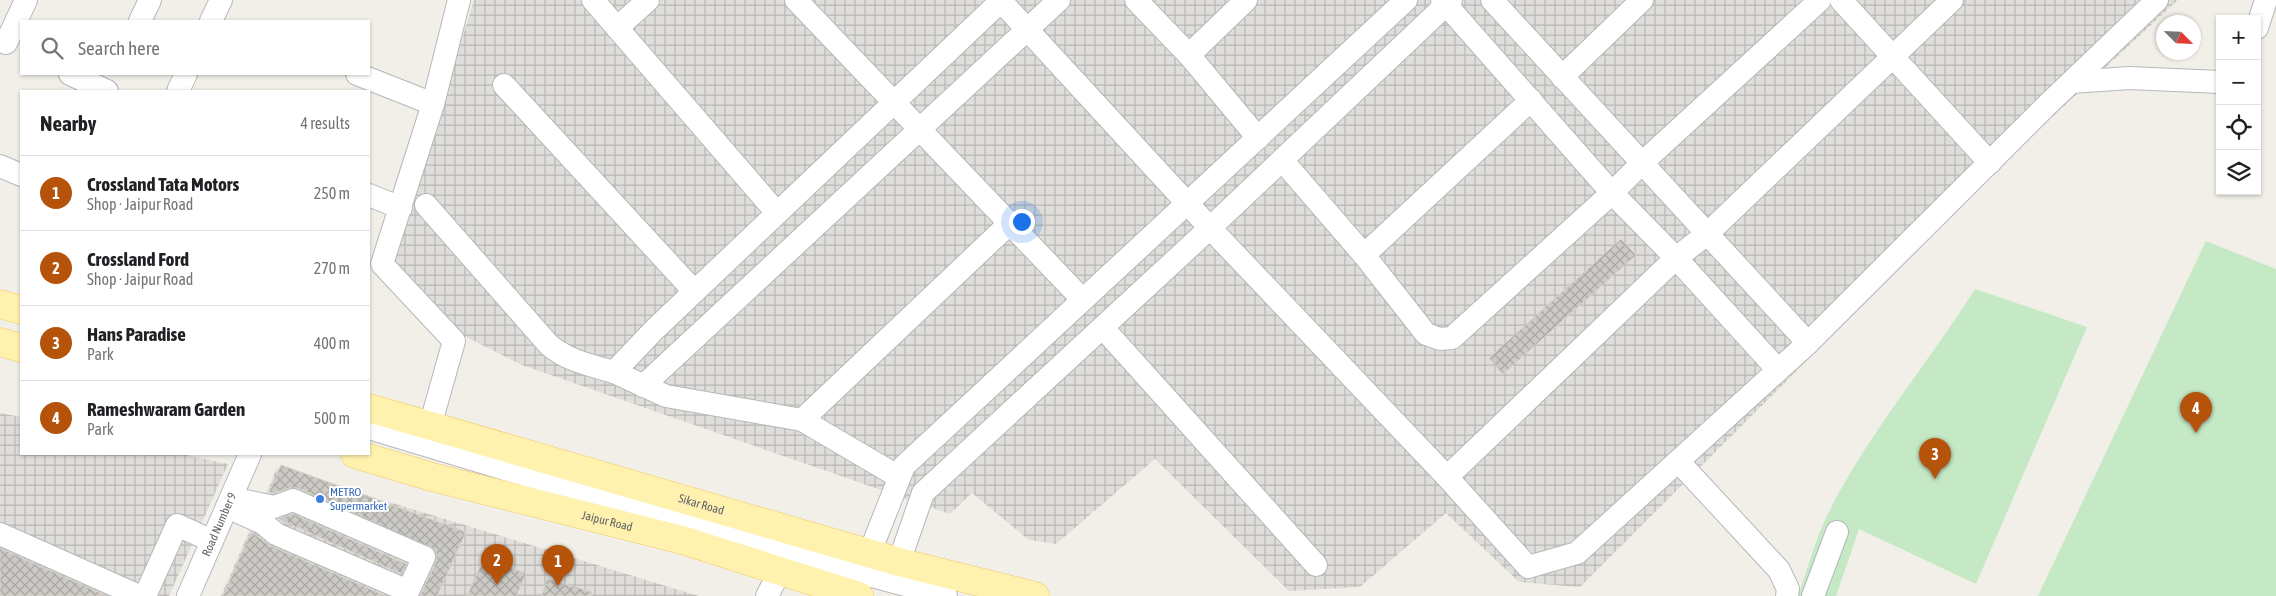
<!DOCTYPE html>
<html lang="en">
<head>
<meta charset="utf-8">
<style>
  :root { --surface:#fff; --page:#f6f6f6; --text:#202124; --muted:#757577; --line:#e0e0e0; --accent:#b45309 }
  body { margin:0; font-family:"Asap Condensed",sans-serif; background:var(--page); color:var(--text) }
  .controls { position:absolute; right:15px; top:15px; display:grid; overflow:hidden; border-radius:0px; box-shadow:0 1px 4px #0004 }
  .controls button { width:45px; height:45px; display:grid; place-items:center; padding:0; border:0; border-bottom:1px solid var(--line); background:var(--surface); color:var(--text); font:25px sans-serif }
  .compass { position:absolute; left:2156px; top:15px; width:45px; height:45px; border-radius:50%; background:var(--surface); box-shadow:0 1px 4px #0004; rotate:114deg }
  .you { position:absolute; left:1021px; top:221px; width:18px; height:18px; margin:-12px; border:4px solid #fff; border-radius:50%; background:#1a73e8; box-shadow:0 0 0 8px #1a73e833 }
  .badge { display:grid; place-items:center; width:32px; height:32px; border-radius:50%; background:var(--accent); color:#fff; font-size:16px; font-weight:700 }
  .pin { position:absolute; translate:-50% -41px; filter:drop-shadow(0 1px 2px #0008) }
  .pin::after { content:''; position:absolute; top:26px; width:18px; height:15px; background:inherit; clip-path:polygon(0 0,100% 0,50% 100%) }
  .list { margin:0; padding:0; list-style:none }
  h2 { display:flex; justify-content:space-between; align-items:center; height:65px; margin:0; padding:0 20px; font-size:21px }
  h2 small { font-size:16px; font-weight:400; color:var(--muted) }
  .list li { display:grid; grid-template-columns:32px 1fr auto; gap:15px; align-items:center; box-sizing:border-box; height:75px; padding:0 20px; border-top:1px solid var(--line) }
  .list b { display:block; font-size:19px; white-space:nowrap }
  .list p { margin:0; font-size:16px; white-space:nowrap; color:var(--muted) }
  .list em { font-size:16px; font-style:normal; color:var(--muted) }
  .icon { flex:none; width:28px; height:28px; fill:none; stroke:currentColor; stroke-width:2; stroke-linecap:round; stroke-linejoin:round }
  .map { position:relative; flex:none; width:2276px; height:596px; overflow:hidden }
  .search { position:absolute; background:var(--surface); box-shadow:0 1px 4px #0004; left:20px; top:20px; width:350px; height:55px; display:flex; align-items:center; gap:12px; box-sizing:border-box; padding:0 18px; border-radius:0px; color:var(--muted); font-size:19px }
  .panel { position:absolute; background:var(--surface); box-shadow:0 1px 4px #0004; left:20px; top:90px; width:350px; height:365px; border-radius:0px }
  .map>svg:first-child { display:block }
</style>
</head>
<body>
<div class="map">
<svg width="2276" height="596" viewBox="0 0 2276 596">
  <defs>
    <pattern id="industrial-grid" width="8" height="8" patternUnits="userSpaceOnUse" patternTransform="scale(1.25)"><rect width="8" height="8" fill="#e0deda"/><path d="M0 4h8M4 0v8" fill="none" stroke="#b9b8b5"/></pattern>
    <pattern id="building-cross-hatch" width="8" height="8" patternUnits="userSpaceOnUse" patternTransform="scale(1.25)"><rect width="8" height="8" fill="#cccac5"/><path d="M0 0l8 8M0 8l8-8" fill="none" stroke="#a9a8a4"/></pattern>
  </defs>
  <rect width="100%" height="100%" fill="#f1efe8"/>
  <g fill="url(#industrial-grid)">
    <polygon points="474,0 2178,0 2035,133 1580,587 1519,582 1446,513 1360,587 1289,591 1155,459 1056,544 1029,540 972,493 950,514 522,365 462,335 393,261"/>
    <polygon points="0,413 21,417 21,454 182,454 228,464 169,596 0,596"/>
    <polygon points="277,468 699,596 221,596"/>
  </g>
  <g fill="#c5e8c5">
    <polygon points="2206,241 2276,269 2276,596 2038,596"/>
    <path d="M 1975,289 L 2087,327 L 1976,584 L 1859,529 L 1836,596 L 1798,596 C 1807,571 1814,544 1825,520 C 1865,437 1926,367 1975,289 Z"/>
  </g>
  <g fill="url(#building-cross-hatch)" stroke="#d6d1c6">
    <polygon points="1621,239 1636,255 1503,374 1489,358"/>
    <polygon points="281,465 466,532 437,596 420,596 436,562 437,555 434,549 298,488 289,488 273,493 269,492"/>
    <polygon points="293,514 406,564 402,574 279,519"/>
    <polygon points="251,532 271,546 386,596 223,596"/>
    <polygon points="0,548 6,551 107,596 0,596"/>
    <polygon points="485,556 526,574 516,596 467,596"/>
    <polygon points="547,579 592,592 591,596 542,596"/>
  </g>
  <g fill="none" stroke-linecap="round" stroke-linejoin="round">
    <g stroke="#b5b8bc" stroke-width="24">
      <g id="minor">
        <polyline points="593,0 777,213"/>
        <polyline points="796,0 1082,299"/>
        <polyline points="1000,0 1210,228 1447,477 1528,567 1577,553 1808,343 2046,106 2157,0"/>
        <polyline points="1136,0 1189,55 1258,138"/>
        <polyline points="1442,0 1612,193 1676,258 1778,370"/>
        <polyline points="1492,0 1808,343"/>
        <polyline points="1841,0 1990,163"/>
        <polyline points="140,21 150,0"/>
        <polyline points="211,21 221,0"/>
        <polyline points="617,28 648,0"/>
        <polyline points="2257,28 2266,0"/>
        <polyline points="6,43 26,0"/>
        <polyline points="1189,55 1246,0"/>
        <polyline points="70,74 107,91"/>
        <polyline points="357,74 433,104"/>
        <polyline points="1562,77 1642,0"/>
        <polyline points="2072,82 2129,78 2220,82"/>
        <polyline points="504,85 694,291"/>
        <polyline points="178,91 186,74"/>
        <polyline points="1282,160 1364,255 1426,334 1440,339 1452,338 1612,193 1642,163 1820,0"/>
        <polyline points="0,166 21,175"/>
        <polyline points="369,195 401,208"/>
        <path d="M 426,205 L 549,345 C 568,361 590,365 614,372"/>
        <polyline points="1364,255 1531,100"/>
        <polyline points="1103,328 1316,565"/>
        <polyline points="643,386 1059,0"/>
        <polyline points="802,420 1009,224"/>
        <polyline points="430,426 454,341 382,264 433,104 459,0"/>
        <polyline points="369,428 761,546 946,596"/>
        <polyline points="1678,461 1779,570 1788,589 1787,596"/>
        <polyline points="899,477 802,420 666,396 614,372 654,330 1002,0"/>
        <polyline points="1447,477 1676,258 1707,234 1952,0"/>
        <polyline points="227,507 263,523 276,534 408,591 424,557 293,500 274,507 231,498"/>
        <polyline points="0,534 139,596"/>
        <polyline points="870,552 904,466 1406,0"/>
        <polyline points="899,562 923,493 1210,228 1451,0"/>
        <polyline points="145,596 177,525 212,541"/>
        <path id="s1" d="M 188,596 L 250,454"/>
        <polyline points="767,596 780,571"/>
        <polyline points="1813,596 1837,532"/>
      </g>
    </g>
    <g stroke="#f2c960" stroke-width="29">
      <g id="major">
        <polyline points="0,304 21,310"/>
        <polyline points="0,342 21,348"/>
        <path id="s2" d="M 369,408 L 899,562 L 1035,596"/>
        <path id="s3" d="M 355,454 L 432,477 L 682,540 L 859,596"/>
      </g>
    </g>
    <use href="#minor" stroke="#fff" stroke-width="22"/>
    <use href="#major" stroke="#fff2af" stroke-width="28"/>
  </g>
  <circle fill="#3f7fe0" stroke="#fff" stroke-width="2" cx="320" cy="499" r="5"/>
  <g text-anchor="middle" dominant-baseline="central" stroke-width="4" stroke-linejoin="round" paint-order="stroke">
    <g font-size="12" fill="#366cbe" stroke="#fff" text-anchor="start">
      <text x="330" y="492">METRO<tspan x="330" dy="14">Supermarket</tspan></text>
    </g>
    <g font-size="12" fill="#5f6368" stroke="#fff">
      <text stroke="none"><textPath href="#s2" startOffset="346">Sikar Road</textPath></text>
      <text stroke="none"><textPath href="#s3" startOffset="261">Jaipur Road</textPath></text>
      <text stroke="none"><textPath href="#s1" startOffset="78">Road Number 9</textPath></text>
    </g>
  </g>
</svg>
<div class="controls">
<button>+</button>
<button>−</button>
<button><svg class="icon" aria-label="locate" viewBox="0 0 24 24"><circle cx="12" cy="12" r="6"/><path d="M12 2v4M12 18v4M2 12h4M18 12h4"/></svg></button>
<button><svg class="icon" aria-label="layers" viewBox="0 0 24 24"><path d="M12 4l9 5-9 5-9-5zM3 14l9 5 9-5"/></svg></button>
</div>
<svg class="compass" viewBox="-18 -18 36 36"><path d="M0-13l5 13h-10z" fill="#e53935"/><path d="M0 13l5-13h-10z" fill="#757577"/></svg>
<div class="you"></div>
<div class="pin badge" style="left:558px;top:586px">1</div>
<div class="pin badge" style="left:497px;top:585px">2</div>
<div class="pin badge" style="left:1935px;top:479px">3</div>
<div class="pin badge" style="left:2196px;top:433px">4</div>
<div class="search"><svg class="icon" aria-label="search" viewBox="0 0 24 24"><circle cx="10" cy="10" r="6"/><path d="M15 15l6 6"/></svg>Search here</div>
<section class="panel">
<h2>Nearby<small>4 results</small></h2>
<ul class="list">
<li><span class="badge">1</span><div><b>Crossland Tata Motors</b><p>Shop · Jaipur Road</p></div><em>250 m</em></li>
<li><span class="badge">2</span><div><b>Crossland Ford</b><p>Shop · Jaipur Road</p></div><em>270 m</em></li>
<li><span class="badge">3</span><div><b>Hans Paradise</b><p>Park</p></div><em>400 m</em></li>
<li><span class="badge">4</span><div><b>Rameshwaram Garden</b><p>Park</p></div><em>500 m</em></li>
</ul>
</section>
</div>
</body>
</html>
